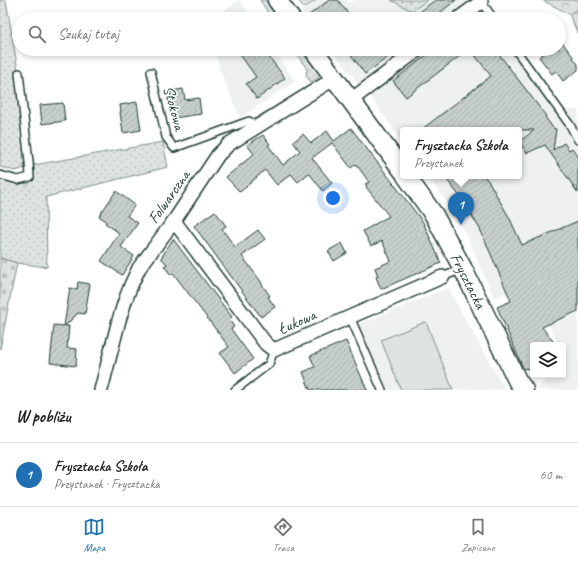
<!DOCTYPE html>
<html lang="pl">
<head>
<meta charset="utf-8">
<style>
  :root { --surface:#fff; --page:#f2f2f2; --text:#222; --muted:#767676; --line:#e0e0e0; --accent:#1f6fb2 }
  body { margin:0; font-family:Caveat,sans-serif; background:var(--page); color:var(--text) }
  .controls { position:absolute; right:12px; bottom:12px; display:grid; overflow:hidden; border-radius:4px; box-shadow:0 2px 6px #0003 }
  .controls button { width:36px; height:36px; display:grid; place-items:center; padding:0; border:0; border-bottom:1px solid var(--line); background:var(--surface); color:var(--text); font:20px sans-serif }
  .you { position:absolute; left:333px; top:198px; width:14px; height:14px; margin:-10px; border:3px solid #fff; border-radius:50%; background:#1a73e8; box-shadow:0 0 0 6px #1a73e833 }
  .badge { display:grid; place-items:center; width:26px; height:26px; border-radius:50%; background:var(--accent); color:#fff; font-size:13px; font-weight:700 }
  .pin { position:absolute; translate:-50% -33px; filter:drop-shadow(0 1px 2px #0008) }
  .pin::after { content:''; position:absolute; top:21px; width:14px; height:12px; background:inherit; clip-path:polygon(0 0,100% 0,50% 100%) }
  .popup { position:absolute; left:400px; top:127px; width:122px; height:52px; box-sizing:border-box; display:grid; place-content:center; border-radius:4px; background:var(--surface); filter:drop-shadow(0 1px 3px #0005); font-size:13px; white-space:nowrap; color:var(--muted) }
  .popup b { font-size:15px; color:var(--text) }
  .popup::after { content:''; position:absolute; left:50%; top:100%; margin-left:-8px; border:8px solid transparent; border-top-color:var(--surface) }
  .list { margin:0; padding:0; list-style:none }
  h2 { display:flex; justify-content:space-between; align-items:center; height:52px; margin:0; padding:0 16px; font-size:17px }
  h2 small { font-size:13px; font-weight:400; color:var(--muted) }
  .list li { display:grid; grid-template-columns:26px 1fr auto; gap:12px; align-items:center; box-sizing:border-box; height:64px; padding:0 16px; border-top:1px solid var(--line) }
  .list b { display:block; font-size:15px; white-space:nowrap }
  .list p { margin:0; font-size:13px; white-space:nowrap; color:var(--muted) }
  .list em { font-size:13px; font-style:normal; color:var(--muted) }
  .icon { flex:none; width:22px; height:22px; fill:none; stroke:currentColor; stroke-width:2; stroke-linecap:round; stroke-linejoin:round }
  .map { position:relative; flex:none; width:578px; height:390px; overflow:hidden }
  .search { position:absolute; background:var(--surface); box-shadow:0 2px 6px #0003; left:12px; right:12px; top:12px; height:44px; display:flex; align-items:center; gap:10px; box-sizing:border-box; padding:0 14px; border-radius:22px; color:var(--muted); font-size:15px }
  .sheet { height:116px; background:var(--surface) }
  nav { display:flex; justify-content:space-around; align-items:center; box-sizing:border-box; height:56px; border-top:1px solid var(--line); background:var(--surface); font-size:11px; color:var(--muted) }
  nav a { display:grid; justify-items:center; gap:2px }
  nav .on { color:var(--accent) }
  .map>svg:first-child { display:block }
</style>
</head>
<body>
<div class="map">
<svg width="578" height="390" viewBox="0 0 578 390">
  <defs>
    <pattern id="green-dots" width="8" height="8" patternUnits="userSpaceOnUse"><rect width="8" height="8" fill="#dee3e2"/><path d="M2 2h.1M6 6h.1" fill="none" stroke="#bec4c2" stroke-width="1.8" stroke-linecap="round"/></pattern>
    <pattern id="forest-crowns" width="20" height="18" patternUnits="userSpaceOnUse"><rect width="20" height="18" fill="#dee3e2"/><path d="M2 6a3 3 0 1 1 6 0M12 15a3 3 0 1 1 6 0" fill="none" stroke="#bec4c2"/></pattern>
    <pattern id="cemetery-stones" width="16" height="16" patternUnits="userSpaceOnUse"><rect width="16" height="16" fill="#dee3e2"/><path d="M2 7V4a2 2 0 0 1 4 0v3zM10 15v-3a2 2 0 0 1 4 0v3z" fill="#bec4c2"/></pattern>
    <pattern id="building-hatch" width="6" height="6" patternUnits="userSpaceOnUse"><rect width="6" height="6" fill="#c7cfcc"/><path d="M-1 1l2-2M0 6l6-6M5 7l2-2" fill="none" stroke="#aab3b0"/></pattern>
  </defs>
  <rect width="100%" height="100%" fill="#fff"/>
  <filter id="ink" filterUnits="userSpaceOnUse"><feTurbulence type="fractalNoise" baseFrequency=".025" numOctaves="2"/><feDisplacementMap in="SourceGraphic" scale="8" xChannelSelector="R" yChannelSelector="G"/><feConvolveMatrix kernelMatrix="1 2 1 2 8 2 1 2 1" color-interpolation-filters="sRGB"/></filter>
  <g filter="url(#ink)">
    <g fill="#eef1f0">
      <polygon points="239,0 240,0 253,19 213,19"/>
      <polygon points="316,0 347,0 350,3 354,0 391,0 412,11 428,0 470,0 471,2 448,19 308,19 301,11"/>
      <polygon points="491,5 500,19 467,19 478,11"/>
      <polygon points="215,49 273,49 295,81 240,118 220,70"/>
      <polygon points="331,49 409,49 360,86"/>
      <polygon points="428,49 522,49 565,110 578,110 578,390 538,390 537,389 550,375 563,375 563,362 566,358 563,352 563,345 559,345 528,285 494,298 459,218 427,176 519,176 519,130 403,130 403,144 369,94"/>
      <polygon points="448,288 505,390 377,390 350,328"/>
    </g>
    <g fill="url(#green-dots)" stroke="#7e908b">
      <polygon points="0,0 6,0 34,165 163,142 168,167 46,197 47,267 17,263 0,258 0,178 29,184 34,165 15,171 0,167"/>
      <polygon points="260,0 267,0 281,19 272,19"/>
      <polygon points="301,0 316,0 304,8 299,1"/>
      <polygon points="391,0 428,0 412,11"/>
      <polygon points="578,9 578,34 569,14"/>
      <polygon points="293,49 303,49 321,74 318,78 311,82 306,76 307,69"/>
    </g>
    <polygon fill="url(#forest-crowns)" stroke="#7e908b" points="542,0 578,0 578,9 569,14"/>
    <polygon fill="url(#cemetery-stones)" stroke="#7e908b" points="0,258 17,263 0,349"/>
    <polygon fill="#dee3e2" stroke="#7e908b" points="425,322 426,322 453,390 401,390 381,340"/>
    <g fill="url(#building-hatch)" stroke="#1f3d34">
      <polygon points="329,0 338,0 352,19 304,19"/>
      <polygon points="435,0 456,0 432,19 411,19"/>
      <polygon points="559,38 574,58 573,58 578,64 578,70 563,81 556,71 552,74 539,57 550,49 559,49"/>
      <polygon points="236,49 263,49 285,78 257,99 246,84 256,77"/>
      <polygon points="347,49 399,49 365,74"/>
      <polygon points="435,49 469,49 406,97 393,81"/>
      <polygon points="470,49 495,49 546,116 545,117 553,128 556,129 553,150 564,143 569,150 572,148 578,156 578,193 545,145 527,153 519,142 534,130 421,130 491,76"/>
      <polygon points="183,89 185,100 199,98 201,114 174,118 170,91"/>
      <polygon points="137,102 141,130 123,133 120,112 121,112 120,105"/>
      <polygon points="63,103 65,121 42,124 40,105"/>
      <polygon points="351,128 423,222 441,263 381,289 376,277 378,276 375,268 391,261 382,241 371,246 363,231 389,216 366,187 367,186 365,184 369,182 356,164 351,168 332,143 312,158 332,183 323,191 309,173 298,182 291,174 277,185 265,170 240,192 226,177 254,154 247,145 263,135 270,144 268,145 283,165 300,151 293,142 303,134 311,143 327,131 334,141"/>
      <polygon points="444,176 484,176 489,182 509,217 522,245 578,221 578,311 542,327 556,345 533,345 533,366 528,369 523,368 497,307 511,301 480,229 461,198"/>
      <polygon points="116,191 135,205 127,216 138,223 121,247 134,256 122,275 101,261 119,233 105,223 106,221 99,216"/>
      <polygon points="215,211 226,226 222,229 235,247 258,230 265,239 242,256 262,283 261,283 270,296 268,297 275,307 261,317 194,226"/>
      <polygon points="173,239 232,317 229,319 234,327 231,329 253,359 235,373 220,353 229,347 173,273 171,275 164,266 167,264 161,258"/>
      <polygon points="342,243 347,253 334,261 328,251"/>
      <polygon points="78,282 90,284 85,314 78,313 65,326 69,326 67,348 77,349 76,366 50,363 54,325 64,326 70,288 77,289"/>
      <polygon points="346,341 367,390 310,390 303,372 315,367 310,356"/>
    </g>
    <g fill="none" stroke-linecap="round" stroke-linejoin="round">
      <g stroke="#1f3d34" stroke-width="10">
        <g id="lane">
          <polyline points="481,2 494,19"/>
          <polyline points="515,49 570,125 578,140"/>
          <polyline points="151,72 166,137 174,148 249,121 257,127"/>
          <polyline points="0,175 18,180 30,177 29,162 19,73"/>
          <polyline points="442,277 463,269"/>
          <polyline points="350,317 382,390"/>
          <polyline points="235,390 269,364 274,350"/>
        </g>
      </g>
      <g stroke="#1f3d34" stroke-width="16">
        <g id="street">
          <polyline points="458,19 481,2"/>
          <polyline points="351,100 419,49"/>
          <polyline points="174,221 266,344 274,350 442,277"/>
          <polyline points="101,390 119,320 125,301 131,285 139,268 174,221 218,155 229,144 335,78"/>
        </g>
      </g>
      <g stroke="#1f3d34" stroke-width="21">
        <g id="secondary">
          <polyline points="277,0 291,19"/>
          <polyline points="313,49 403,171"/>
          <polyline points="406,176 434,215 463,269 517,380 524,390"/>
        </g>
      </g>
      <use href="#lane" stroke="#fff" stroke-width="7"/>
      <use href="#street" stroke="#fff" stroke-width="13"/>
      <use href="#secondary" stroke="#fff" stroke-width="18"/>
    </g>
  </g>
  <g text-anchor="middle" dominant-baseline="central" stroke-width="3" stroke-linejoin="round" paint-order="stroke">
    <g font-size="16" fill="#1f3d34" stroke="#fff">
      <text transform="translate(174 108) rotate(75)">Stokowa</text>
      <text transform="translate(169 197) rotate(-55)">Folwarczna</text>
      <text transform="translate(468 281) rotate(63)">Frysztacka</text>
      <text transform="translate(297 322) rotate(-24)">Łukowa</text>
    </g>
  </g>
</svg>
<div class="controls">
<button><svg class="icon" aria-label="layers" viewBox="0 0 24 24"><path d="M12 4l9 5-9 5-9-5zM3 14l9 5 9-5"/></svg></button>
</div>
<div class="you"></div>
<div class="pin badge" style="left:461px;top:225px">1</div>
<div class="popup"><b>Frysztacka Szkoła</b>Przystanek</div>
<div class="search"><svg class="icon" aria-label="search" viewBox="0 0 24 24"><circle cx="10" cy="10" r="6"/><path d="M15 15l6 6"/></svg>Szukaj tutaj</div>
</div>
<section class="sheet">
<h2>W pobliżu<small></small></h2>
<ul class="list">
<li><span class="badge">1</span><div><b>Frysztacka Szkoła</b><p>Przystanek · Frysztacka</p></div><em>60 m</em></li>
</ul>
</section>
<nav>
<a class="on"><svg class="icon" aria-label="map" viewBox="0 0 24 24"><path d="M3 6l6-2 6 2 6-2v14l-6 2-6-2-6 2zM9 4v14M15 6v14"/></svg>Mapa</a>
<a><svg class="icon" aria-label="directions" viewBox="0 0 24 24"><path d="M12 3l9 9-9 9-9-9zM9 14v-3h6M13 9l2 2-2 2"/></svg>Trasa</a>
<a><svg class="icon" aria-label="saved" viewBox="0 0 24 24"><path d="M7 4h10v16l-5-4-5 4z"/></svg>Zapisane</a>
</nav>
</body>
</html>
